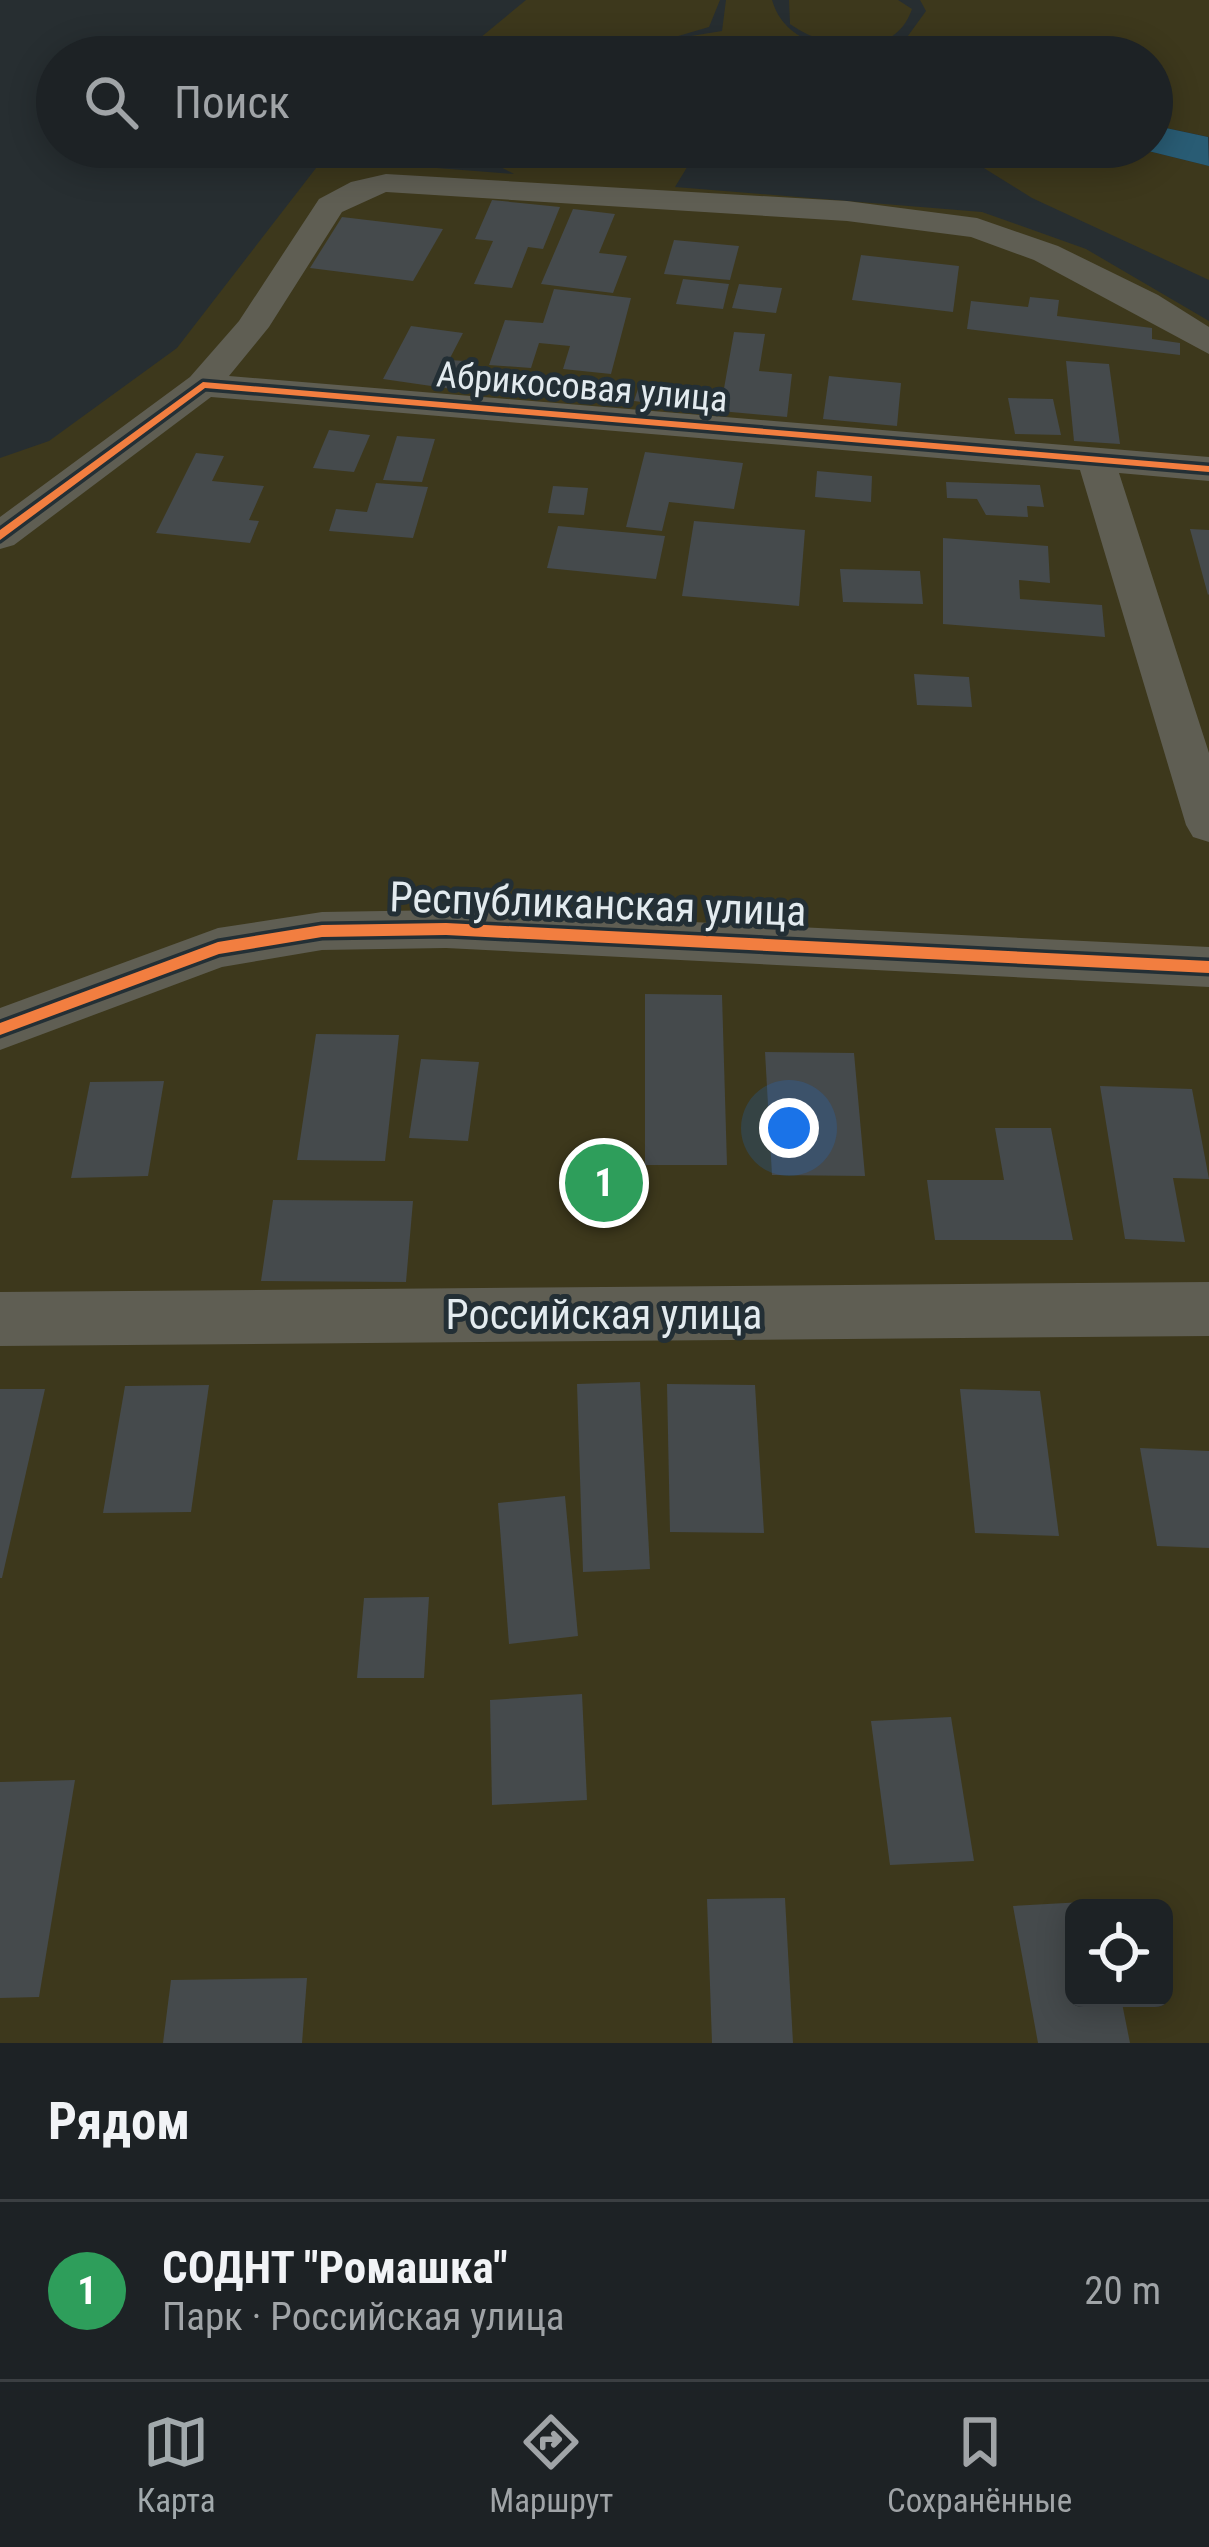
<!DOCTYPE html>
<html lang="ru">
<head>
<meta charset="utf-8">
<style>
  :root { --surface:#1d2225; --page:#2a2f32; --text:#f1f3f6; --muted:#a0a4a7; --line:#3b3f42; --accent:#a1a9ac }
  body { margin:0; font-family:"Roboto Condensed",sans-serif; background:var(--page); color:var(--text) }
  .controls { position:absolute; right:36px; bottom:36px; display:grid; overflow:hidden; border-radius:18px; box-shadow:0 6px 30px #0003 }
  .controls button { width:108px; height:108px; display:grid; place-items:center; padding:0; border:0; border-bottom:3px solid var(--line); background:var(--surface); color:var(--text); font:60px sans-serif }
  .you { position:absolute; left:789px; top:1128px; width:42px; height:42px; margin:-30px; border:9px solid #fff; border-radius:50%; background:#1a73e8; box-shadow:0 0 0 18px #1a73e833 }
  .badge { display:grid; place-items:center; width:78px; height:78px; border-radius:50%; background:var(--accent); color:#fff; font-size:39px; font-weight:700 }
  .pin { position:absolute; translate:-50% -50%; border:6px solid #fff; box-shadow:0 3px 12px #0006 }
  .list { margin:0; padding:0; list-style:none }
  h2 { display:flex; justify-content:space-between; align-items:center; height:156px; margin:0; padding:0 48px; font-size:51px }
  h2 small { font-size:39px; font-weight:400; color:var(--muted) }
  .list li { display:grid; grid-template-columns:78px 1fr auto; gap:36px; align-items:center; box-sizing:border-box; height:180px; padding:0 48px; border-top:3px solid var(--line) }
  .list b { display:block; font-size:45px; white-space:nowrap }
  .list p { margin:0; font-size:39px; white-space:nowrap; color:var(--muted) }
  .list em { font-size:39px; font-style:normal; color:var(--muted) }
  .icon { flex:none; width:66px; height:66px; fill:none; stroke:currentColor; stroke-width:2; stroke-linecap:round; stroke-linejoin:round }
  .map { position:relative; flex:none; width:1209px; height:2043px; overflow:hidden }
  .search { position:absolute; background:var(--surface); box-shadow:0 6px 30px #0003; left:36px; right:36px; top:36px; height:132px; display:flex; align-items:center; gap:30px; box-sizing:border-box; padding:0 42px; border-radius:66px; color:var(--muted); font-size:45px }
  .sheet { height:336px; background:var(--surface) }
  nav { display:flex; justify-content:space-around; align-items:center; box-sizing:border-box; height:168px; border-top:3px solid var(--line); background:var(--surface); font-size:33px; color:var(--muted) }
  nav a { display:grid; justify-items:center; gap:6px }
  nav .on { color:var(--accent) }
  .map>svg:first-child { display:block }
</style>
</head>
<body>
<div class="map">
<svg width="1209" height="2043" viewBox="0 0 1209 2043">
  <rect width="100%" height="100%" fill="#272e31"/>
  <g fill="#3d381c" fill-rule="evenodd">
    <polygon points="526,0 720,0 709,27 668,39 647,51 646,57 457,57"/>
    <path d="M 726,0 L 772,0 C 787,52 852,53 897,51 L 926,11 L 920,0 L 1209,0 L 1209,137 L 1152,125 L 1152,57 L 661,57 L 661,50 L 691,36 L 722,31 Z"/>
    <path d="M 789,0 L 898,0 L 912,9 C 894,62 826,50 790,24 Z"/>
    <path d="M 548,147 L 687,147 L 692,159 L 675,187 L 982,212 L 1086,249 L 1209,321 L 1209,2043 L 0,2043 L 0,458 L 49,441 L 177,348 L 323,159 L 514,174 L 493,163 ZM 1074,1908 L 1164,1908 L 1164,1998 L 1074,1998 Z"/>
    <polygon points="950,147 1132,147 1209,166 1209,280 1032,198"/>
  </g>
  <polygon fill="#295c74" points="1152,125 1208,137 1209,166 1132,147 1152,147"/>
  <g fill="#454a4c">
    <polygon points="492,200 560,207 543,249 528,247 512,288 474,284 493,241 475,239"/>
    <polygon points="573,209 615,214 599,253 627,256 613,293 541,284"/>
    <polygon points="342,217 443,229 413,281 310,268"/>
    <polygon points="674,240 739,246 730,280 664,274"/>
    <polygon points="861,255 959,266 953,312 852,300"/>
    <polygon points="683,279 729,284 723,309 676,304"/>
    <polygon points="739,284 782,288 776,313 732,308"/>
    <polygon points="554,289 631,298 611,374 563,369 570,346 539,343 531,368 489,365 505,320 543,323"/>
    <polygon points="1030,297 1059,300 1057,316 1152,328 1152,339 1180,343 1180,355 967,329 971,301 1028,307"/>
    <polygon points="411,326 463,333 449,360 466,361 452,389 383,379"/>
    <polygon points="734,332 765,334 759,371 792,374 787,417 720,411"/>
    <polygon points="1066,361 1109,364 1120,444 1074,441"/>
    <polygon points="829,376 901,383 897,426 823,419"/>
    <polygon points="639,386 670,390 666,405 634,401"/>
    <polygon points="1008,398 1053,399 1061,435 1015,434"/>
    <polygon points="329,430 370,435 354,472 313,468"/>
    <polygon points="397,436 435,439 422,482 383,480"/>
    <polygon points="645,452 743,463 734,509 669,502 662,531 626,527"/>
    <polygon points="196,453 224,456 212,481 264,486 249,520 259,521 250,543 156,533"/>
    <polygon points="817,471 872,476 871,502 815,497"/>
    <polygon points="946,482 1040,485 1044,507 1027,506 1028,517 986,515 977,499 947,498"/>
    <polygon points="376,483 428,487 413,538 329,531 336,509 367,512"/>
    <polygon points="553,486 588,488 584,515 548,513"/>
    <polygon points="694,521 805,530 799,606 682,596"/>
    <polygon points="558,526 665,536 656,579 547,568"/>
    <polygon points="1190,529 1209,530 1209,594 1208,595"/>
    <polygon points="943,538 1048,546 1050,583 1019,580 1020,599 1102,605 1105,637 943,624"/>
    <polygon points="840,569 920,571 923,604 843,602"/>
    <polygon points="914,674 969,677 972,707 917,705"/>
    <polygon points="645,994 722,995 727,1165 645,1165"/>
    <polygon points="316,1034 399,1035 385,1161 297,1160"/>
    <polygon points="765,1052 854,1053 865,1176 772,1175"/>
    <polygon points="421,1059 479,1062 468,1141 409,1138"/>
    <polygon points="164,1081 148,1176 71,1178 90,1082"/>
    <polygon points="1100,1086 1192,1089 1209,1179 1173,1178 1185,1242 1125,1239"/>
    <polygon points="995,1128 1051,1128 1073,1240 935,1240 927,1180 1004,1180"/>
    <polygon points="273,1200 413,1201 406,1282 261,1281"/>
    <polygon points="640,1382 650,1569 583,1572 577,1384"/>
    <polygon points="667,1384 755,1385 764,1533 670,1532"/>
    <polygon points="209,1385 191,1512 103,1513 125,1386"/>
    <polygon points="0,1389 45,1389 2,1578 0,1578"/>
    <polygon points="960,1389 1040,1391 1059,1536 975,1533"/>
    <polygon points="1140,1448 1209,1451 1209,1548 1157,1546"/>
    <polygon points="565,1496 578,1636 509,1644 498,1503"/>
    <polygon points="429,1597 424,1678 357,1678 364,1598"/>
    <polygon points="582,1694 587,1800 492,1805 490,1700"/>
    <polygon points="951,1717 974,1861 890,1865 871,1721"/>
    <polygon points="75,1780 39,1997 0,1998 0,1782"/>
    <polygon points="785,1898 793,2043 712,2043 707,1899"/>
    <polygon points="1101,1901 1102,1908 1074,1908 1074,1998 1121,1998 1130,2043 1038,2043 1013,1906"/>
    <polygon points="307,1978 302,2043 163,2043 171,1980"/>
  </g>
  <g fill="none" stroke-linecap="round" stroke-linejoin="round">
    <g fill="#5f5e53" fill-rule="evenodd">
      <polygon points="386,174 847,201 977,218 1058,246 1158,295 1209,327 1209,354 1034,260 971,237 847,221 386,192 342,212 269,327 229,376 1209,457 1209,481 1119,473 1209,753 1209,842 1193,837 1186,825 1080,470 211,397 14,545 0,549 0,517 190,377 239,321 319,199 351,182"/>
      <polygon points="446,910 1209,947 1209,987 446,948 322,950 222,967 0,1050 0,1008 218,928 322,912"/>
      <polygon points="1209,1282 1209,1336 0,1346 0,1292"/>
    </g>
    <g stroke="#232f35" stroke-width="7">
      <g id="cycleway">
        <polygon points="203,382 1209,466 1209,472 205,388 0,540 0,530"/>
        <polygon points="446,923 1209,961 1209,973 446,935 322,937 219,954 0,1035 0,1023 218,942 322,925"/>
      </g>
    </g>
    <use href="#cycleway" fill="#f27e40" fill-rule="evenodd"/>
  </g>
  <g text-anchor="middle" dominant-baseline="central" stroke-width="10" stroke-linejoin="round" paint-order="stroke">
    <g font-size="36" fill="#e3ebef" stroke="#232f35">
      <text transform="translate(582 387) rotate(5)">Абрикосовая улица</text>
    </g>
    <g font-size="42" fill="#e3ebef" stroke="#232f35">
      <text transform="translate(598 904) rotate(2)">Республиканская улица</text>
      <text x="604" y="1314">Российская улица</text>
    </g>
  </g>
</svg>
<div class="controls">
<button><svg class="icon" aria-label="locate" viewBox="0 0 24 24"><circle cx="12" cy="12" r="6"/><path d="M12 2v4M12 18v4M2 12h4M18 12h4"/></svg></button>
</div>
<div class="you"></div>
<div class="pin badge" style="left:604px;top:1183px;background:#2e9e5b">1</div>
<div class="search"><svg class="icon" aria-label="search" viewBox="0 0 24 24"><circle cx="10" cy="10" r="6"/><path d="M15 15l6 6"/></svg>Поиск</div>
</div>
<section class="sheet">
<h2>Рядом<small></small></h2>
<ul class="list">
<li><span class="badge" style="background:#2e9e5b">1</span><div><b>СОДНТ &quot;Ромашка&quot;</b><p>Парк · Российская улица</p></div><em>20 m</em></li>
</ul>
</section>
<nav>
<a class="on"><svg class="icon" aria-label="map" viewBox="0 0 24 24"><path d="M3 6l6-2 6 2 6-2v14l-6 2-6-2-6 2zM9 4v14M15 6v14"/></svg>Карта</a>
<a><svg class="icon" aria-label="directions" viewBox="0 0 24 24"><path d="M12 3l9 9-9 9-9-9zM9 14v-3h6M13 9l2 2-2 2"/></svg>Маршрут</a>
<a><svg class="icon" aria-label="saved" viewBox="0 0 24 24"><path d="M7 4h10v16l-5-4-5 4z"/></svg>Сохранённые</a>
</nav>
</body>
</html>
